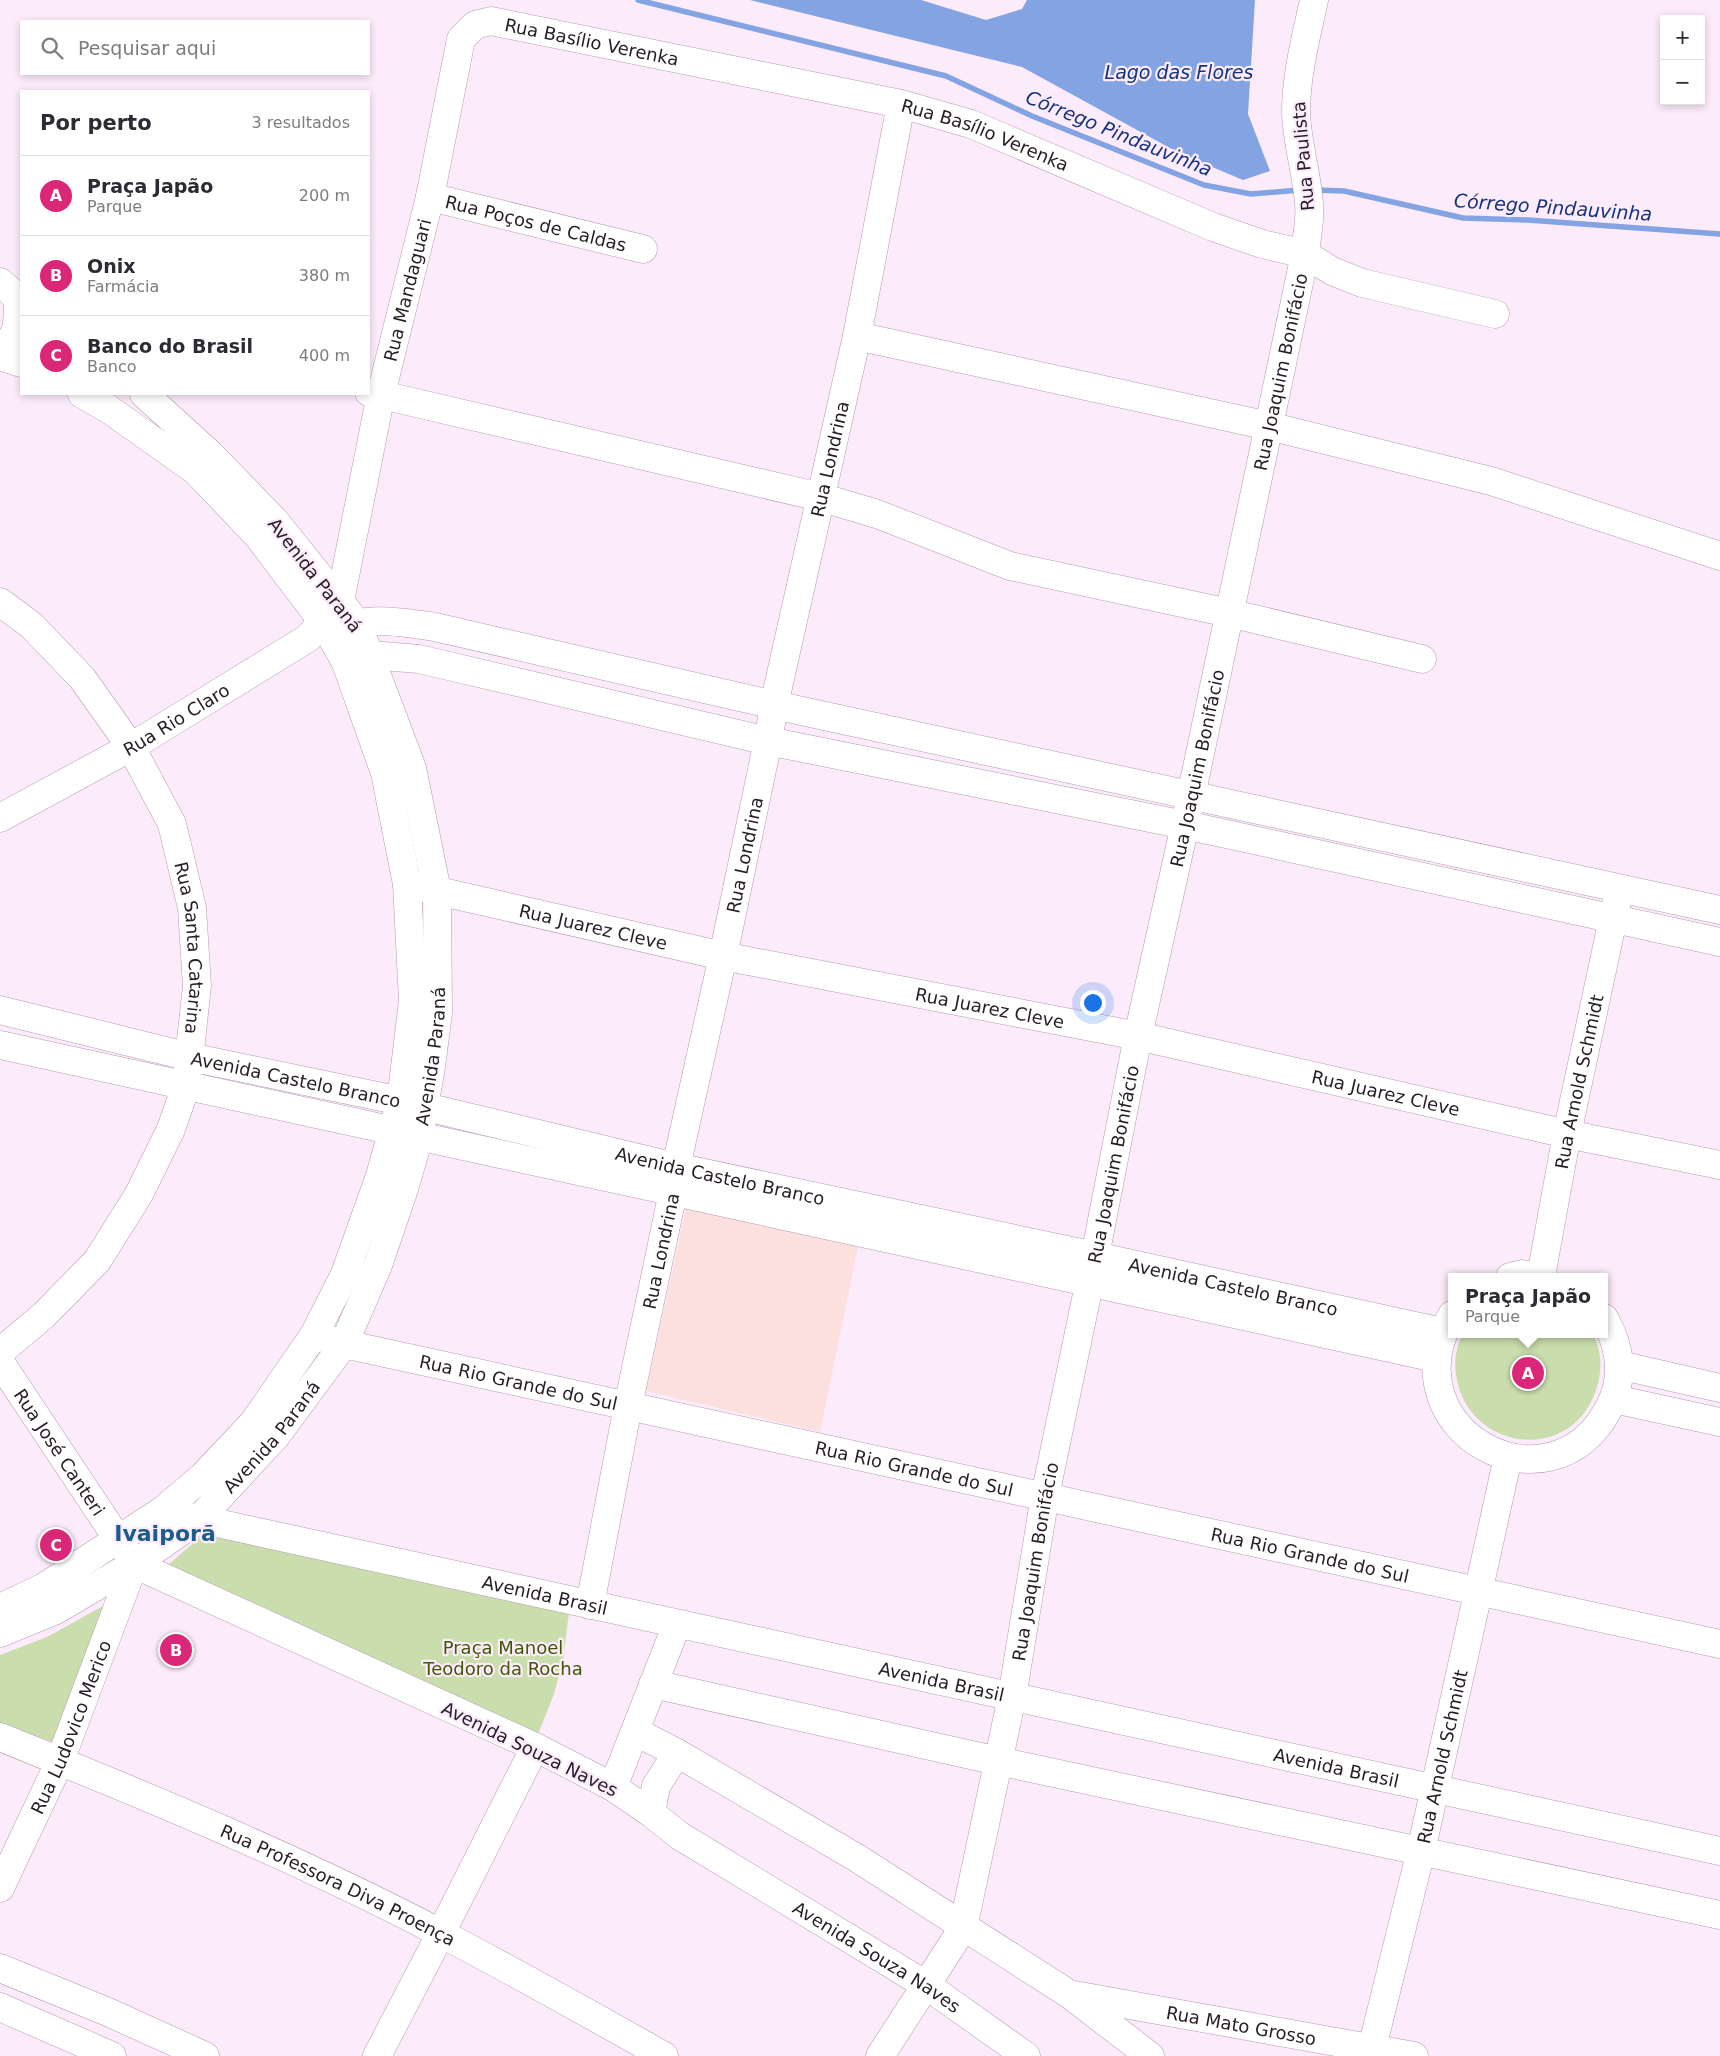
<!DOCTYPE html>
<html lang="pt">
<head>
<meta charset="utf-8">
<style>
  :root { --surface:#fff; --page:#f2f2f3; --text:#2b2b33; --muted:#7c7c81; --line:#e1e1e2; --accent:#db2777 }
  body { margin:0; font-family:"DejaVu Sans",sans-serif; background:var(--page); color:var(--text) }
  .controls { position:absolute; right:15px; top:15px; display:grid; overflow:hidden; border-radius:0px; box-shadow:0 2px 8px #0003 }
  .controls button { width:45px; height:45px; display:grid; place-items:center; padding:0; border:0; border-bottom:1px solid var(--line); background:var(--surface); color:var(--text); font:25px sans-serif }
  .you { position:absolute; left:1092px; top:1002px; width:18px; height:18px; margin:-12px; border:4px solid #fff; border-radius:50%; background:#1a73e8; box-shadow:0 0 0 8px #1a73e833 }
  .badge { display:grid; place-items:center; width:32px; height:32px; border-radius:50%; background:var(--accent); color:#fff; font-size:16px; font-weight:700 }
  .pin { position:absolute; translate:-50% -50%; border:2px solid #fff; box-shadow:0 1px 5px #0006 }
  .popup { position:absolute; left:1448px; top:1273px; width:160px; height:65px; box-sizing:border-box; display:grid; place-content:center; border-radius:0px; background:var(--surface); filter:drop-shadow(0 1px 4px #0005); font-size:16px; white-space:nowrap; color:var(--muted) }
  .popup b { font-size:19px; color:var(--text) }
  .popup::after { content:''; position:absolute; left:50%; top:100%; margin-left:-10px; border:10px solid transparent; border-top-color:var(--surface) }
  .list { margin:0; padding:0; list-style:none }
  h2 { display:flex; justify-content:space-between; align-items:center; height:65px; margin:0; padding:0 20px; font-size:21px }
  h2 small { font-size:16px; font-weight:400; color:var(--muted) }
  .list li { display:grid; grid-template-columns:32px 1fr auto; gap:15px; align-items:center; box-sizing:border-box; height:80px; padding:0 20px; border-top:1px solid var(--line) }
  .list b { display:block; font-size:19px; white-space:nowrap }
  .list p { margin:0; font-size:16px; white-space:nowrap; color:var(--muted) }
  .list em { font-size:16px; font-style:normal; color:var(--muted) }
  .icon { flex:none; width:28px; height:28px; fill:none; stroke:currentColor; stroke-width:2; stroke-linecap:round; stroke-linejoin:round }
  .map { position:relative; flex:none; width:1720px; height:2056px; overflow:hidden }
  .search { position:absolute; background:var(--surface); box-shadow:0 2px 8px #0003; left:20px; top:20px; width:350px; height:55px; display:flex; align-items:center; gap:12px; box-sizing:border-box; padding:0 18px; border-radius:0px; color:var(--muted); font-size:19px }
  .panel { position:absolute; background:var(--surface); box-shadow:0 2px 8px #0003; left:20px; top:90px; width:350px; height:305px; border-radius:0px }
  .map>svg:first-child { display:block }
</style>
</head>
<body>
<div class="map">
<svg width="1720" height="2056" viewBox="0 0 1720 2056">
  <rect width="100%" height="100%" fill="#fcebfb"/>
  <polygon fill="#fbe0de" points="686,1208 858,1246 820,1432 646,1391"/>
  <g fill="#cadead">
    <path d="M 1463,1334 L 1593,1334 C 1603,1352 1602,1375 1595,1393 C 1568,1465 1467,1450 1456,1375 C 1454,1362 1456,1346 1463,1334 Z"/>
    <polygon points="206,1532 569,1612 563,1660 554,1694 536,1739 168,1565"/>
    <polygon points="112,1601 55,1743 0,1723 0,1655 47,1637"/>
  </g>
  <polygon fill="#83a3e3" points="750,0 921,0 986,20 1022,9 1027,0 1255,0 1248,114 1270,171 1243,180 1179,153 1022,67"/>
  <g fill="none" stroke-linecap="round" stroke-linejoin="round">
    <g stroke="#83a3e3" stroke-width="5.5">
      <polyline points="638,0 946,76 1032,116 1204,185 1251,194 1300,190"/>
      <polyline points="1315,190 1344,191 1463,218 1528,220 1720,234"/>
    </g>
    <g stroke="#b49ab3" stroke-width="29">
      <g id="minor">
        <path id="s1" d="M 430,197 L 643,249"/>
        <polyline points="857,336 1269,426 1491,481 1720,556"/>
        <polyline points="369,392 820,497 877,514 1010,566 1229,613 1422,659"/>
        <path id="s2" d="M 0,602 L 31,625 L 82,678 L 131,747 L 172,824 L 192,908 L 197,986 L 186,1086 L 171,1129 L 139,1194 L 97,1261 L 44,1315 L 0,1352"/>
        <path d="M 337,633 C 360,614 407,623 435,627 L 774,705 L 1720,910"/>
        <polyline points="347,662 370,655 419,659 768,741 1185,825 1720,942"/>
        <path id="s3" d="M 0,818 L 131,747 L 308,638 L 340,601 L 381,394 L 430,197 L 461,39 L 475,25 L 491,21 L 901,104 L 971,124 L 1213,227 L 1262,244 L 1305,254 L 1332,271 L 1362,283 L 1495,314"/>
        <path id="s4" d="M 407,884 L 723,956 L 1138,1036 L 1567,1134 L 1720,1165"/>
        <path id="s5" d="M 0,1010 L 190,1057 L 401,1101 L 676,1167 L 1095,1256 L 1442,1332"/>
        <polyline points="0,1045 1436,1358"/>
        <path id="s6" d="M 1541,1276 L 1567,1134 L 1617,900"/>
        <polyline points="1510,1277 1522,1274 1544,1277"/>
        <path d="M 1452,1315 C 1386,1431 1551,1519 1609,1408 C 1625,1378 1621,1347 1604,1318"/>
        <path id="s7" d="M 314,1335 L 344,1344 L 1720,1644"/>
        <path id="s8" d="M 0,1362 L 119,1541"/>
        <polyline points="1619,1365 1720,1388"/>
        <polyline points="1614,1399 1720,1422"/>
        <path id="s9" d="M 590,1605 L 628,1406 L 673,1192 L 676,1167 L 723,956 L 768,741 L 774,705 L 857,336 L 901,104"/>
        <polyline points="636,1732 677,1753 857,1858 1069,1994 1150,2056"/>
        <path id="s10" d="M 0,1737 C 149,1797 299,1859 442,1934 C 517,1973 591,2015 664,2056"/>
        <path id="s11" d="M 613,1787 L 651,1813 L 680,1836 L 926,1985 L 1026,2056"/>
        <polyline points="651,1813 656,1786 677,1753"/>
        <path id="s12" d="M 0,1888 L 60,1761 L 134,1564"/>
        <polyline points="0,1968 108,2012 205,2056"/>
        <path id="s13" d="M 1074,1995 L 1414,2056"/>
        <polyline points="0,2007 112,2056"/>
        <polyline points="377,2056 441,1933 535,1747"/>
        <path id="s14" d="M 880,2056 L 963,1928 L 1012,1697 L 1045,1496 L 1095,1256 L 1138,1036 L 1185,825 L 1305,254 C 1306,238 1311,220 1309,204 C 1307,173 1297,144 1296,113 C 1296,74 1306,38 1314,0"/>
        <path id="s15" d="M 1370,2056 L 1421,1851 L 1508,1457"/>
      </g>
    </g>
    <g stroke="#b49ab3" stroke-width="29">
      <g id="major">
        <polyline points="0,282 21,301"/>
        <path d="M 0,345 C 21,340 17,316 18,299"/>
        <polyline points="0,356 21,363"/>
        <path id="s16" d="M 162,1511 L 1720,1851"/>
        <polyline points="127,1552 134,1564 535,1747 613,1787 677,1624"/>
        <polyline points="0,1608 44,1587 162,1511 202,1477 254,1422 314,1335 345,1274 380,1176 401,1101 413,1001 407,884 385,773 346,663 323,622 258,536 196,471 110,410 82,394"/>
        <path id="s17" d="M 0,1633 L 56,1610 L 134,1564 L 199,1519 L 276,1436 L 344,1344 L 378,1265 L 404,1189 L 419,1137 L 431,1067 L 438,1012 L 437,891 L 412,768 L 357,623 L 275,521 L 210,454 L 144,394"/>
        <polyline points="653,1684 998,1761 1720,1915"/>
      </g>
    </g>
    <use href="#minor" stroke="#fff" stroke-width="28"/>
    <use href="#major" stroke="#fff" stroke-width="28"/>
  </g>
  <g text-anchor="middle" dominant-baseline="central" stroke-width="4.5" stroke-linejoin="round" paint-order="stroke">
    <g font-size="18" fill="#271d27" stroke="#fcebfb">
      <text stroke="none"><textPath href="#s3" startOffset="1120">Rua Basílio Verenka</textPath></text>
      <text stroke="none"><textPath href="#s3" startOffset="1525">Rua Basílio Verenka</textPath></text>
      <text transform="translate(1303 156) rotate(-95)">Rua Paulista</text>
      <text stroke="none"><textPath href="#s1" startOffset="109">Rua Poços de Caldas</textPath></text>
      <text stroke="none"><textPath href="#s3" startOffset="724">Rua Mandaguari</textPath></text>
      <text stroke="none"><textPath href="#s14" startOffset="1741">Rua Joaquim Bonifácio</textPath></text>
      <text stroke="none"><textPath href="#s9" startOffset="1171">Rua Londrina</textPath></text>
      <text transform="translate(315 575) rotate(52)">Avenida Paraná</text>
      <text stroke="none"><textPath href="#s3" startOffset="202">Rua Rio Claro</textPath></text>
      <text stroke="none"><textPath href="#s14" startOffset="1336">Rua Joaquim Bonifácio</textPath></text>
      <text stroke="none"><textPath href="#s9" startOffset="766">Rua Londrina</textPath></text>
      <text stroke="none"><textPath href="#s4" startOffset="191">Rua Juarez Cleve</textPath></text>
      <text stroke="none"><textPath href="#s2" startOffset="410">Rua Santa Catarina</textPath></text>
      <text stroke="none"><textPath href="#s4" startOffset="596">Rua Juarez Cleve</textPath></text>
      <text stroke="none"><textPath href="#s17" startOffset="760">Avenida Paraná</textPath></text>
      <text stroke="none"><textPath href="#s5" startOffset="304">Avenida Castelo Branco</textPath></text>
      <text stroke="none"><textPath href="#s6" startOffset="198">Rua Arnold Schmidt</textPath></text>
      <text stroke="none"><textPath href="#s4" startOffset="1001">Rua Juarez Cleve</textPath></text>
      <text stroke="none"><textPath href="#s14" startOffset="931">Rua Joaquim Bonifácio</textPath></text>
      <text stroke="none"><textPath href="#s5" startOffset="739">Avenida Castelo Branco</textPath></text>
      <text stroke="none"><textPath href="#s9" startOffset="361">Rua Londrina</textPath></text>
      <text stroke="none"><textPath href="#s5" startOffset="1264">Avenida Castelo Branco</textPath></text>
      <text stroke="none"><textPath href="#s7" startOffset="210">Rua Rio Grande do Sul</textPath></text>
      <text stroke="none"><textPath href="#s17" startOffset="340">Avenida Paraná</textPath></text>
      <text stroke="none"><textPath href="#s8" startOffset="108">Rua José Canteri</textPath></text>
      <text stroke="none"><textPath href="#s7" startOffset="615">Rua Rio Grande do Sul</textPath></text>
      <text stroke="none"><textPath href="#s7" startOffset="1020">Rua Rio Grande do Sul</textPath></text>
      <text stroke="none"><textPath href="#s14" startOffset="526">Rua Joaquim Bonifácio</textPath></text>
      <text stroke="none"><textPath href="#s16" startOffset="392">Avenida Brasil</textPath></text>
      <text stroke="none"><textPath href="#s16" startOffset="798">Avenida Brasil</textPath></text>
      <text stroke="none"><textPath href="#s12" startOffset="176">Rua Ludovico Merico</textPath></text>
      <text transform="translate(530 1749) rotate(26)">Avenida Souza Naves</text>
      <text stroke="none"><textPath href="#s15" startOffset="308">Rua Arnold Schmidt</textPath></text>
      <text stroke="none"><textPath href="#s16" startOffset="1202">Avenida Brasil</textPath></text>
      <text stroke="none"><textPath href="#s10" startOffset="369">Rua Professora Diva Proença</textPath></text>
      <text stroke="none"><textPath href="#s11" startOffset="314">Avenida Souza Naves</textPath></text>
      <text stroke="none"><textPath href="#s13" startOffset="170">Rua Mato Grosso</textPath></text>
    </g>
    <g font-size="18" fill="#405805" stroke="#fcebfb">
      <text x="503" y="1647">Praça Manoel<tspan x="503" dy="21">Teodoro da Rocha</tspan></text>
    </g>
    <g font-size="19" font-style="italic" fill="#15347e" stroke="#fcebfb">
      <text x="1179" y="72">Lago das Flores</text>
      <text transform="translate(1119 133) rotate(22)">Córrego Pindauvinha</text>
      <text transform="translate(1553 207) rotate(4)">Córrego Pindauvinha</text>
    </g>
    <g font-size="22" font-weight="bold" fill="#1a5d8b" stroke="#fcebfb">
      <text x="165" y="1533">Ivaiporã</text>
    </g>
  </g>
</svg>
<div class="controls">
<button>+</button>
<button>−</button>
</div>
<div class="you"></div>
<div class="pin badge" style="left:1528px;top:1373px">A</div>
<div class="popup"><b>Praça Japão</b>Parque</div>
<div class="pin badge" style="left:176px;top:1650px">B</div>
<div class="pin badge" style="left:56px;top:1545px">C</div>
<div class="search"><svg class="icon" aria-label="search" viewBox="0 0 24 24"><circle cx="10" cy="10" r="6"/><path d="M15 15l6 6"/></svg>Pesquisar aqui</div>
<section class="panel">
<h2>Por perto<small>3 resultados</small></h2>
<ul class="list">
<li><span class="badge">A</span><div><b>Praça Japão</b><p>Parque</p></div><em>200 m</em></li>
<li><span class="badge">B</span><div><b>Onix</b><p>Farmácia</p></div><em>380 m</em></li>
<li><span class="badge">C</span><div><b>Banco do Brasil</b><p>Banco</p></div><em>400 m</em></li>
</ul>
</section>
</div>
</body>
</html>
